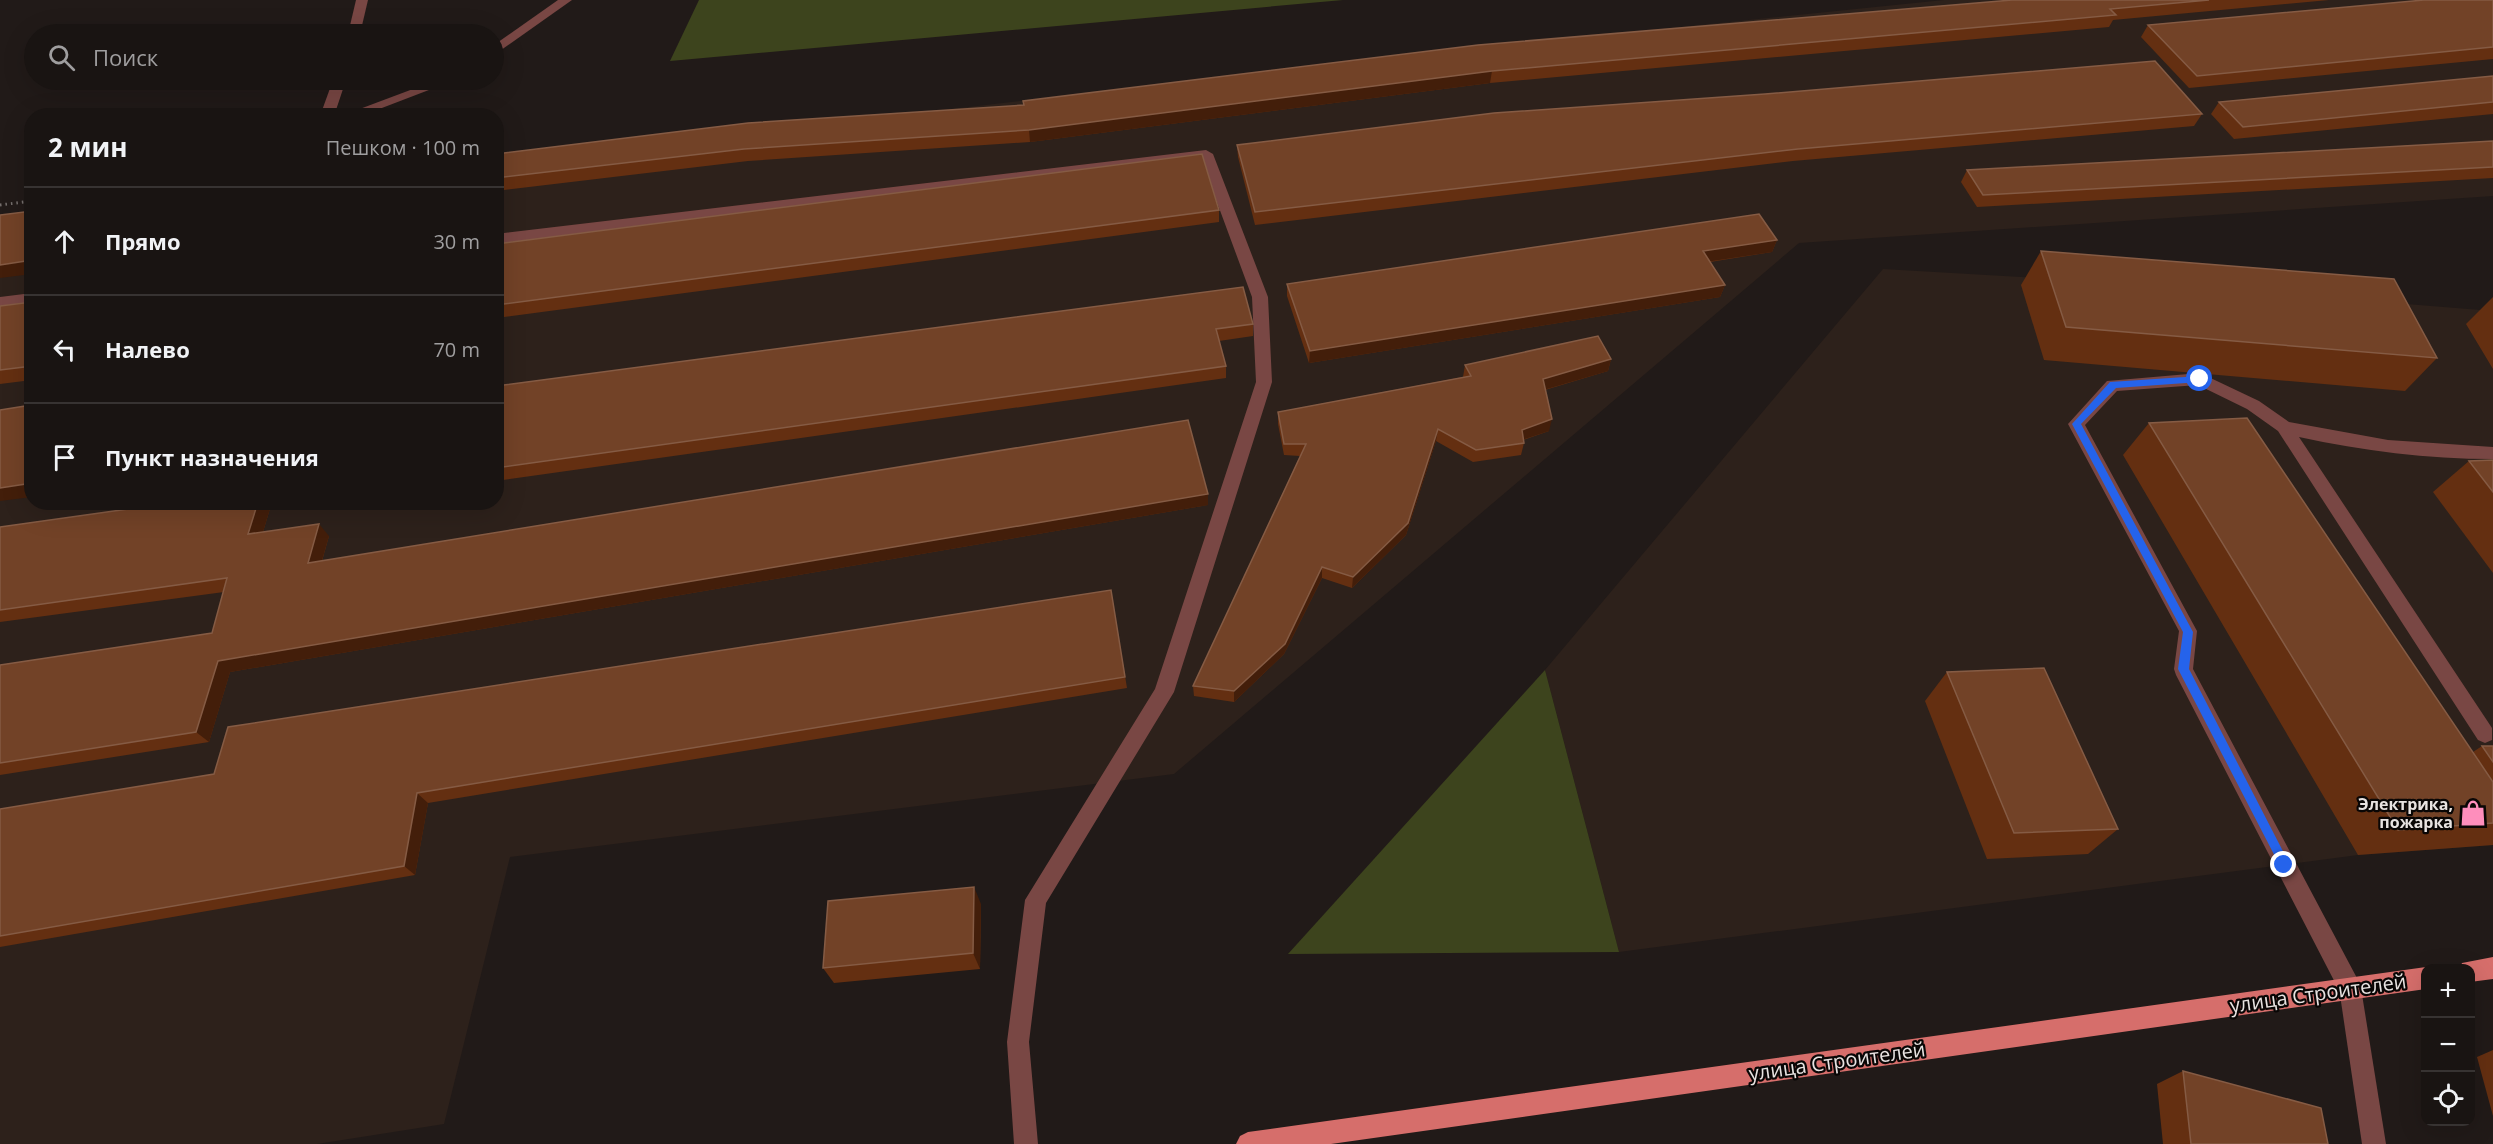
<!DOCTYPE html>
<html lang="ru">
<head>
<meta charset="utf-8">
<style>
  :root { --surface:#191412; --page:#262120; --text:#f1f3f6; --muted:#9f9e9f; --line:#373332 }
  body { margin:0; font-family:"Open Sans",sans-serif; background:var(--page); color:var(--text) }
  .controls { position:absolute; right:18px; bottom:18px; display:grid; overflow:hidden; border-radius:12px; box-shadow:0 6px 24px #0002 }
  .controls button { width:54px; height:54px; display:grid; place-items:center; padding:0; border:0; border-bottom:2px solid var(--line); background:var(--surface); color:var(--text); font:30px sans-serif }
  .stop { position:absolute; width:18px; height:18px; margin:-14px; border:4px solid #2563eb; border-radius:50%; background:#fff }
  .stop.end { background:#2563eb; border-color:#fff; box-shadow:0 2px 6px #0008 }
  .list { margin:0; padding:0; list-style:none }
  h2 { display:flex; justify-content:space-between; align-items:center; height:78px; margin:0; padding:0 24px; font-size:26px }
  h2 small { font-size:20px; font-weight:400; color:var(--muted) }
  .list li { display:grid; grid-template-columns:39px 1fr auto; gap:18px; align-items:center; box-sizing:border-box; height:108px; padding:0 24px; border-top:2px solid var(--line) }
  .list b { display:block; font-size:22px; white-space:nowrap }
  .list em { font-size:20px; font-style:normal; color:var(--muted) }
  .icon { flex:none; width:33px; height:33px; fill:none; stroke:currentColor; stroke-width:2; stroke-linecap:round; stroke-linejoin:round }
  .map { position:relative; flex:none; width:2493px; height:1144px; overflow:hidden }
  .search { position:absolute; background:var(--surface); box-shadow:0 6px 24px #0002; left:24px; top:24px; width:480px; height:66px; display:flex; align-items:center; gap:15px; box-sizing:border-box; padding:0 21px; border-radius:33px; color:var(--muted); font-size:22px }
  .panel { position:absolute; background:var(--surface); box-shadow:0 6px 24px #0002; left:24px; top:108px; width:480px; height:402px; border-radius:24px }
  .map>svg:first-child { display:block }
</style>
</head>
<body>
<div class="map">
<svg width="2493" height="1144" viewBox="0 0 2493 1144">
  <rect width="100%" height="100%" fill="#211a18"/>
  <g fill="#2d211b">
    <polygon points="1944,0 2493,0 2493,196 1799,243 1174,774 510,857 444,1124 317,1144 0,1144 0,220 31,216 32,502 496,502 497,162 1458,50"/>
    <polygon points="1883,269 2198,287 2493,311 2493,845 2358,855 1619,952 1545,670"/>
  </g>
  <g fill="#3d441d">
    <polygon points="699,0 1343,0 670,61"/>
    <polygon points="1545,670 1619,952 1288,954"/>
  </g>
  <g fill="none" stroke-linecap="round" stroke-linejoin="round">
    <polyline stroke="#76706e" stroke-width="3" stroke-dasharray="1.5 4" stroke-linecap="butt" points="0,205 32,201"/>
    <g fill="#794744" fill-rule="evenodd">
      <polygon points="1206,150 1213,154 1268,297 1272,382 1174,692 1046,903 1029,1042 1038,1144 1014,1144 1007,1042 1025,900 1155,689 1256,382 1252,297 1201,159 496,244 496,234"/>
      <polygon points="32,293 32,303 0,307 0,297"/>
      <path d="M 2200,373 L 2259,401 L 2289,422 L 2388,440 L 2493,447 L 2493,459 C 2427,459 2363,451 2299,437 L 2492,728 L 2492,740 L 2485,743 L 2478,740 L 2278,431 L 2247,409 L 2198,385 L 2117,391 L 2085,425 L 2197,631 L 2193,669 L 2358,980 L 2361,988 L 2358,996 L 2350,999 L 2342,996 L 2176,675 L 2174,669 L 2179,631 L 2068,424 L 2107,381 Z"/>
    </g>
    <g fill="#794744" fill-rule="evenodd">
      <polygon points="356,0 368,0 360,34 348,34"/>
      <polygon points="558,0 572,0 494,55 494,45"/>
      <polygon points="333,80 346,80 334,116 320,116"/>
      <polygon points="437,80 455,80 361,116 341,116"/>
      <polygon points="2350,977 2358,980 2361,988 2386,1144 2362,1144 2339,988 2342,980"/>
    </g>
    <g fill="#d66e6b" fill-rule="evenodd">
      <polygon points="2493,957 2493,979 2470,982 2470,968 2460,968 2462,963"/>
      <polygon points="2426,967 2429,968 2426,968 2426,989 1331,1144 1236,1144 1240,1136 1248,1132"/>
    </g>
  </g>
  <g fill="#642f11">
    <polygon points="2012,0 2329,0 2113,20 2109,27 1490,83 1030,142 748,161 496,191 496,154 1024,106"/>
    <polygon points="2493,0 2493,59 2189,88 2141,37 2148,25"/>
    <polygon points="2493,76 2493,114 2234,139 2211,114 2219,102"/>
    <polygon points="2202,114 2194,126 1793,161 1255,225 1238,157 1237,145"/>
    <polygon points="2493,141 2493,178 1977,207 1961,182 1967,170"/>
    <polygon points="1219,210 1219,222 496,318 496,244"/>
    <polygon points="1777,240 1772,252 1710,262 1725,285 1720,297 1309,363 1287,296 1287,284"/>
    <polygon points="2041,251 2437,358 2405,391 2044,360 2021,285"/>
    <polygon points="2493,297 2493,369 2466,324"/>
    <polygon points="32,302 32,380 0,384 0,306"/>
    <polygon points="1253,324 1253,336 1219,341 1226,366 1226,378 496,481 496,386"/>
    <polygon points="1611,359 1608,371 1545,390 1549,431 1523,440 1524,443 1521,455 1473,462 1436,441 1406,535 1352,588 1322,578 1284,654 1234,702 1194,696 1193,686 1300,456 1284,455 1278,424 1278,412 1463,377 1465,365"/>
    <polygon points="2149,423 2473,752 2482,746 2493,746 2493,845 2358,855 2123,455"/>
    <polygon points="2493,460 2493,573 2433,492 2469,461"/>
    <polygon points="178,502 272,502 263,532 329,536 322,561 1208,505 230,672 209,742 0,775 0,665 212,633 224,592 0,622 0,527"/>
    <polygon points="315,502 343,502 318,506"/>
    <polygon points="1111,590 1127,688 428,803 415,875 0,947 0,809 214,774"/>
    <polygon points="1947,672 2118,829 2088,854 1987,859 1925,701"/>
    <polygon points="981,904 980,969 834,983 823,968"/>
    <polygon points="2493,1050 2493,1116 2477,1057"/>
    <polygon points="2183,1071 2328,1144 2163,1144 2157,1084"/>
  </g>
  <g fill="#431e0a">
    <polygon points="1492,71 1490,83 1030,142 1029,130"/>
    <polygon points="1777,240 1772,252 1699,263 1703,251"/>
    <polygon points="32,260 32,274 0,278 0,265"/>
    <polygon points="1725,285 1720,297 1309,363 1310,351"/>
    <polygon points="1611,359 1608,371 1540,391 1543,379"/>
    <polygon points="1552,419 1549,431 1519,441 1522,430"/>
    <polygon points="1438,429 1436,441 1406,535 1352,588 1353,577"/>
    <polygon points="32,483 32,497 0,501 0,488"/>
    <polygon points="1208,494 1208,505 230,672 209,742 196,732 218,661"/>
    <polygon points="258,502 272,502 259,545 248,534"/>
    <polygon points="319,524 329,536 318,574 308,563"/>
    <polygon points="1322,567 1322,578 1284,654 1234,702 1234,691"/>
    <polygon points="417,793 428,803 415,875 404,866"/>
    <polygon points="974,887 981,904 980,969 973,953"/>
  </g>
  <g fill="#724227" stroke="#855b44" stroke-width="1.5">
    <polygon points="2012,0 2209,0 2110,9 2116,15 1492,71 1029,130 744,149 496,178 496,154 748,123 1024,105 1023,101 1478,45"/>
    <polygon points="2424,0 2493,0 2493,47 2197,76 2148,25"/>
    <polygon points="2155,61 2202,114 1798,149 1255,212 1237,145 1494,113 1765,94"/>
    <polygon points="2493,76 2493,102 2243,127 2219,102"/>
    <polygon points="2493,141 2493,167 1983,195 1967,170"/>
    <polygon points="1202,154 1219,210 496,305 496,244"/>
    <polygon points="32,211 32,260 0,265 0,215"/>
    <polygon points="1759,214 1777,240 1703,251 1725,285 1310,351 1287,284"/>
    <polygon points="2041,251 2394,279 2437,358 2066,327"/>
    <polygon points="1243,287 1253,324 1216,329 1226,366 496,468 496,386"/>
    <polygon points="32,302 32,366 0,370 0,306"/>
    <polygon points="1598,336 1611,359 1543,379 1552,419 1522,430 1524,443 1476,450 1438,429 1408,523 1353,577 1322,567 1285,644 1234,691 1193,686 1306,444 1284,444 1278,412 1471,376 1465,365"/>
    <polygon points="32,405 32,483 0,488 0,410"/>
    <polygon points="2247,418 2493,782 2493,823 2398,830 2149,423"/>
    <polygon points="1188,420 1208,494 218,661 196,732 0,763 0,665 212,633 227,578 0,610 0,527 178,502 258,502 248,534 319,524 308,563"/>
    <polygon points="2493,460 2493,492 2469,461"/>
    <polygon points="1111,590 1125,677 417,793 404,866 0,936 0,809 214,774 228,727"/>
    <polygon points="2044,668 2118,829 2014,833 1947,672"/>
    <polygon points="2482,746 2493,746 2493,762"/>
    <polygon points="974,887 973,953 823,968 828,901"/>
    <polygon points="2183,1071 2321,1108 2328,1144 2191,1144"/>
  </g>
  <polygon fill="#2563eb" points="2200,376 2204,379 2200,382 2116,388 2081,424 2193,632 2189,669 2288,861 2288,868 2284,870 2281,868 2178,669 2183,632 2072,424 2110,382"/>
  <defs>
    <g id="shop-bare" transform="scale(2.07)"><path d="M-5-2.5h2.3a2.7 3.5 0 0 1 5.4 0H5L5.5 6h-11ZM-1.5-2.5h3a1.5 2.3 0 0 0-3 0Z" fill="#fe8ebc" stroke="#090605" stroke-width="2.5" paint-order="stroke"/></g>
  </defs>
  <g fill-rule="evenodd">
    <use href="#shop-bare" x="2473" y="813"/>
  </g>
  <g text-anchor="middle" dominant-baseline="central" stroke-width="4.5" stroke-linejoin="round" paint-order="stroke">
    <g font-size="16" font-weight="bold" fill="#e8e3e1" stroke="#090605" text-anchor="end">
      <text x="2453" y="804">Электрика,<tspan x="2453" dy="18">пожарка</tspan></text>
    </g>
    <g font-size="20" fill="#e8e3e1" stroke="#090605">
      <text transform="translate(2318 993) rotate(-8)">улица Строителей</text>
      <text transform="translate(1837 1061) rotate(-8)">улица Строителей</text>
    </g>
  </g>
</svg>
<div class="controls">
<button>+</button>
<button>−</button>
<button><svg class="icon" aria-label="locate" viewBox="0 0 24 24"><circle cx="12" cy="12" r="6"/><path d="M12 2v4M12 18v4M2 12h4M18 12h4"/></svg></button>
</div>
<div class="stop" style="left:2200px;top:379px"></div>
<div class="stop end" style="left:2284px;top:865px"></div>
<div class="search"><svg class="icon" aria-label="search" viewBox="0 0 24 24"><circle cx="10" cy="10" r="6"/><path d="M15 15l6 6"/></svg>Поиск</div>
<section class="panel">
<h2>2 мин<small>Пешком · 100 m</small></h2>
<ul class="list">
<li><svg class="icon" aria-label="ahead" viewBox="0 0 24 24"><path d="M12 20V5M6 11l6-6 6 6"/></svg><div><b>Прямо</b></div><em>30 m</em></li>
<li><svg class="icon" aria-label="left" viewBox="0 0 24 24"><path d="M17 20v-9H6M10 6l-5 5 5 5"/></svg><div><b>Налево</b></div><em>70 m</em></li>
<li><svg class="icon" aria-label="arrive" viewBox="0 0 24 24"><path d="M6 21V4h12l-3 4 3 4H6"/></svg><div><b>Пункт назначения</b></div></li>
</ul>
</section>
</div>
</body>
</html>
